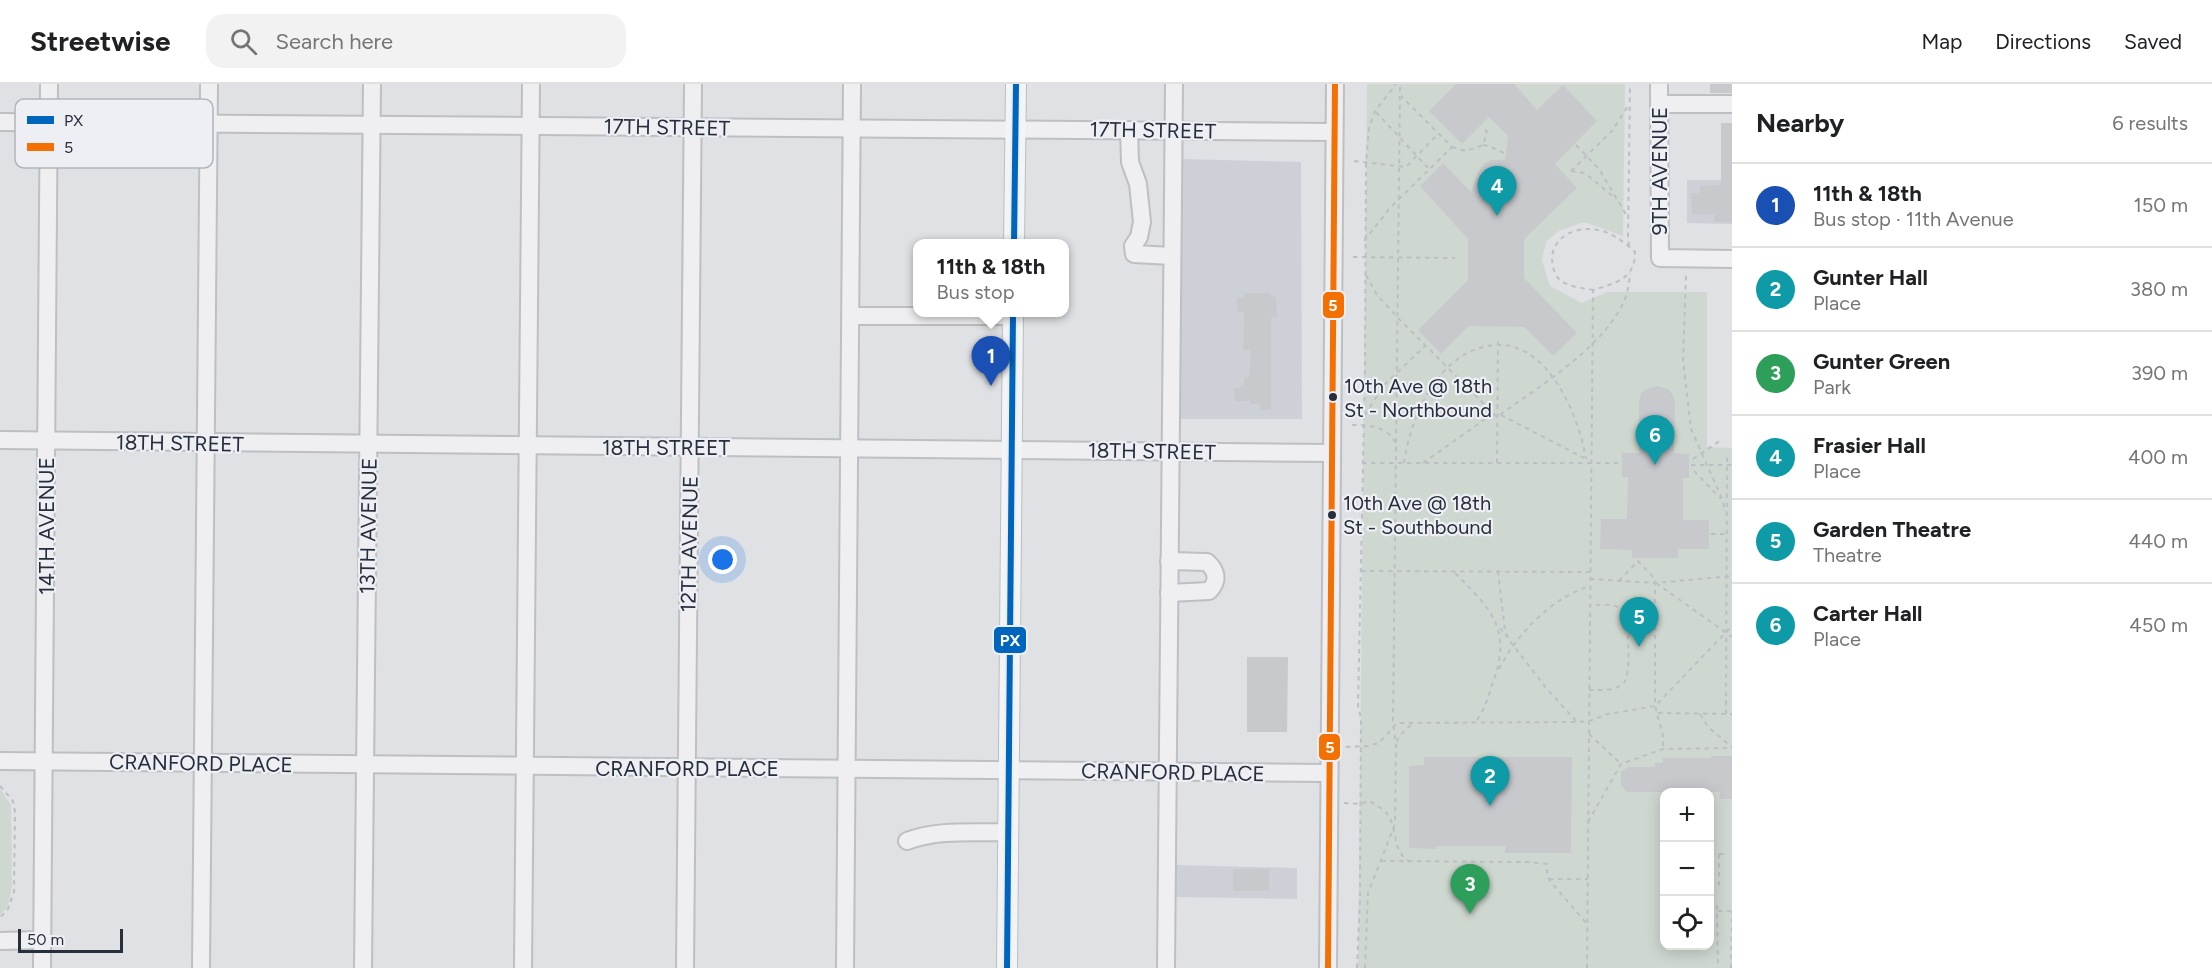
<!DOCTYPE html>
<html lang="en">
<head>
<meta charset="utf-8">
<style>
  :root { --surface:#fff; --page:#f2f2f2; --text:#202124; --muted:#757577; --line:#e0e0e0; --accent:#ea580c }
  body { margin:0; font-family:Figtree,sans-serif; background:var(--page); color:var(--text) }
  .controls { position:absolute; right:18px; bottom:18px; display:grid; overflow:hidden; border-radius:12px; box-shadow:0 3px 15px #0003 }
  .controls button { width:54px; height:54px; display:grid; place-items:center; padding:0; border:0; border-bottom:2px solid var(--line); background:var(--surface); color:var(--text); font:30px sans-serif }
  .scale { position:absolute; left:18px; bottom:15px; width:105px; box-sizing:border-box; padding-left:6px; border:3px solid #272e3c; border-top:0; font-size:16px; line-height:21px; white-space:nowrap; color:#272e3c; -webkit-text-stroke:4px #edeff4; paint-order:stroke }
  .you { position:absolute; left:723px; top:476px; width:21px; height:21px; margin:-15px; border:4px solid #fff; border-radius:50%; background:#1a73e8; box-shadow:0 0 0 9px #1a73e833 }
  .badge { display:grid; place-items:center; width:39px; height:39px; border-radius:50%; background:var(--accent); color:#fff; font-size:20px; font-weight:700 }
  .pin { position:absolute; translate:-50% -50px; filter:drop-shadow(0 2px 3px #0008) }
  .pin::after { content:''; position:absolute; top:32px; width:21px; height:18px; background:inherit; clip-path:polygon(0 0,100% 0,50% 100%) }
  .popup { position:absolute; left:913px; top:155px; width:156px; height:78px; box-sizing:border-box; display:grid; place-content:center; border-radius:12px; background:var(--surface); filter:drop-shadow(0 2px 4px #0005); font-size:20px; white-space:nowrap; color:var(--muted) }
  .popup b { font-size:22px; color:var(--text) }
  .popup::after { content:''; position:absolute; left:50%; top:100%; margin-left:-12px; border:12px solid transparent; border-top-color:var(--surface) }
  .list { margin:0; padding:0; list-style:none }
  h2 { display:flex; justify-content:space-between; align-items:center; height:78px; margin:0; padding:0 24px; font-size:26px }
  h2 small { font-size:20px; font-weight:400; color:var(--muted) }
  .list li { display:grid; grid-template-columns:39px 1fr auto; gap:18px; align-items:center; box-sizing:border-box; height:84px; padding:0 24px; border-top:2px solid var(--line) }
  .list b { display:block; font-size:22px; white-space:nowrap }
  .list p { margin:0; font-size:20px; white-space:nowrap; color:var(--muted) }
  .list em { font-size:20px; font-style:normal; color:var(--muted) }
  .icon { flex:none; width:33px; height:33px; fill:none; stroke:currentColor; stroke-width:2; stroke-linecap:round; stroke-linejoin:round }
  .map { position:relative; flex:none; width:1732px; height:884px; overflow:hidden }
  header { display:flex; align-items:center; gap:36px; box-sizing:border-box; height:84px; padding:0 30px; background:var(--surface); border-bottom:2px solid var(--line) }
  header strong { font-size:28px }
  nav { display:flex; gap:33px; margin-inline-start:auto; font-size:21px }
  .search { width:420px; height:54px; background:var(--page); display:flex; align-items:center; gap:15px; box-sizing:border-box; padding:0 21px; border-radius:18px; color:var(--muted); font-size:22px }
  main { display:flex }
  aside { flex:1; background:var(--surface) }
  .map>svg:first-child { display:block }
</style>
</head>
<body>
<header>
<strong>Streetwise</strong>
<div class="search"><svg class="icon" aria-label="search" viewBox="0 0 24 24"><circle cx="10" cy="10" r="6"/><path d="M15 15l6 6"/></svg>Search here</div>
<nav><a>Map</a><a>Directions</a><a>Saved</a></nav>
</header>
<main>
<div class="map">
<svg width="1732" height="884" viewBox="0 0 1732 884">
  <rect width="100%" height="100%" fill="#dfe1e4"/>
  <g fill="#cdd1d7">
    <polygon points="1181,75 1301,78 1302,335 1176,335"/>
    <polygon points="1687,96 1732,96 1732,140 1687,139"/>
    <polygon points="1173,781 1297,784 1297,815 1172,813"/>
  </g>
  <g fill="#cfd8d0" fill-rule="evenodd">
    <path d="M 1367,0 L 1625,0 L 1623,152 L 1584,138 L 1559,147 L 1546,158 L 1542,176 L 1550,202 L 1582,219 L 1607,208 L 1707,208 L 1707,363 L 1732,364 L 1732,884 L 1358,884 ZM 1664,708 L 1710,708 L 1710,862 L 1664,862 Z"/>
    <polygon points="0,705 11,721 12,802 8,822 0,832"/>
  </g>
  <g fill="#c8c9cc">
    <polygon points="1456,0 1514,0 1537,26 1563,1 1597,37 1555,80 1577,104 1524,155 1524,194 1577,249 1553,272 1524,243 1469,242 1441,270 1418,246 1468,196 1468,155 1420,102 1443,79 1471,108 1480,85 1484,80 1490,76 1505,76 1508,52 1489,33 1462,60 1429,27"/>
    <rect x="1710" y="0" width="22" height="9"/>
    <polygon points="1721,39 1732,39 1732,138 1714,138 1714,130 1692,130 1691,109 1700,109 1700,102 1721,101"/>
    <polygon points="1244,209 1269,209 1271,212 1276,213 1277,234 1272,233 1271,236 1271,326 1260,326 1260,320 1250,320 1250,317 1235,317 1234,304 1240,304 1240,301 1244,301 1244,293 1249,293 1251,266 1243,266 1244,228 1237,228 1237,214 1244,214"/>
    <polygon points="1658,302 1670,306 1675,317 1674,369 1689,370 1689,394 1683,394 1683,436 1709,436 1709,465 1678,465 1678,474 1632,474 1632,466 1600,465 1601,435 1627,435 1628,393 1622,393 1622,369 1639,369 1639,318 1641,310 1646,305"/>
    <polygon points="1247,573 1288,573 1287,648 1247,648"/>
    <polygon points="1711,672 1732,672 1732,715 1719,715 1720,708 1627,708 1621,701 1621,688 1628,683 1655,683 1655,679 1663,679 1663,674 1711,674"/>
    <polygon points="1424,673 1572,673 1571,769 1505,769 1505,762 1437,762 1436,765 1409,764 1409,682 1424,681"/>
    <rect x="1233" y="785" width="36" height="22"/>
  </g>
  <g fill="none" stroke-linecap="round" stroke-linejoin="round">
    <g stroke="#bdbfc2" stroke-width="20">
      <g id="minor">
        <polyline points="1659,0 1660,174 1732,175"/>
        <polyline points="1659,20 1732,20"/>
        <polyline points="0,38 1334,48"/>
        <polyline points="1129,46 1130,78 1138,100 1142,138 1139,153 1133,162 1134,170 1172,172"/>
        <polyline points="851,232 1013,232"/>
        <polyline points="0,356 1332,369"/>
        <path d="M 1169,509 L 1209,507 C 1219,497 1217,487 1207,478 L 1169,477"/>
        <polyline points="0,677 1329,689"/>
        <path d="M 907,757 C 939,745 974,749 1008,748"/>
        <polyline points="0,857 42,856"/>
        <polyline points="42,884 49,0"/>
        <polyline points="201,884 209,0"/>
        <polyline points="363,884 372,0"/>
        <polyline points="523,884 531,0"/>
        <polyline points="685,884 693,0"/>
        <polyline points="845,884 852,0"/>
        <polyline points="1166,884 1174,0"/>
        <polyline points="1328,884 1335,0"/>
      </g>
    </g>
    <g stroke="#bcbec2" stroke-width="22">
      <g id="major">
        <polyline points="1014,160 1016,0"/>
        <polyline points="1007,884 1013,228"/>
      </g>
    </g>
    <g stroke="#bebfc4" stroke-width="2" stroke-dasharray="4.5 4.5" stroke-linecap="butt">
      <polyline points="1376,28 1429,85"/>
      <polyline points="1483,61 1489,62 1504,69"/>
      <polyline points="1576,61 1599,85 1628,134"/>
      <polyline points="1452,63 1466,67 1483,61 1487,48 1484,43"/>
      <polyline points="1354,77 1406,83 1438,50"/>
      <polyline points="1571,87 1612,47 1628,22"/>
      <polyline points="1571,87 1585,89 1616,115"/>
      <polyline points="1364,157 1390,124 1452,63 1401,12"/>
      <polyline points="1629,162 1628,153 1630,0"/>
      <polyline points="1353,173 1455,174"/>
      <path d="M 1366,191 L 1377,211 L 1398,234 L 1497,333 C 1538,303 1595,269 1620,225 C 1627,214 1629,202 1630,189"/>
      <polyline points="1686,192 1683,276 1691,345 1723,417 1725,428"/>
      <polyline points="1365,331 1383,302 1425,262"/>
      <polyline points="1501,331 1584,374"/>
      <path d="M 1352,341 C 1369,341 1388,342 1396,360"/>
      <polyline points="1693,375 1721,356"/>
      <polyline points="1362,379 1618,379"/>
      <path d="M 1404,379 C 1411,331 1439,265 1496,261 C 1549,258 1579,333 1586,375"/>
      <polyline points="1423,379 1494,329"/>
      <polyline points="1497,379 1498,256"/>
      <polyline points="1691,381 1732,381"/>
      <polyline points="1694,387 1721,415"/>
      <polyline points="1711,450 1727,450"/>
      <polyline points="1361,487 1591,488"/>
      <polyline points="1498,487 1505,547 1509,556 1547,605 1577,638"/>
      <path d="M 1455,489 C 1492,526 1513,546 1492,601 C 1488,613 1484,629 1475,638"/>
      <polyline points="1590,495 1655,499 1732,492"/>
      <polyline points="1619,497 1638,477 1655,495 1655,622 1663,652 1663,665"/>
      <polyline points="1656,499 1732,553"/>
      <polyline points="1500,544 1507,553"/>
      <path d="M 1499,585 C 1517,550 1551,514 1590,502"/>
      <path d="M 1589,606 C 1600,606 1614,607 1623,600 C 1632,593 1627,546 1627,533 C 1621,518 1606,521 1592,521"/>
      <polyline points="1658,629 1732,630"/>
      <polyline points="1700,630 1708,643 1732,663"/>
      <polyline points="1726,630 1727,369"/>
      <polyline points="1589,650 1620,679"/>
      <polyline points="1397,658 1399,652 1412,640"/>
      <polyline points="1346,663 1367,662 1379,659 1397,639 1577,638 1589,637 1608,630 1655,622 1732,542"/>
      <polyline points="0,702 13,717 15,728 14,808 8,825 0,834"/>
      <path d="M 1344,719 L 1360,720 L 1369,717 C 1376,721 1384,725 1388,731 C 1398,745 1392,770 1410,777"/>
      <polyline points="1588,738 1621,680 1663,665 1732,664"/>
      <polyline points="1661,769 1664,769"/>
      <polyline points="1710,770 1719,770 1719,804"/>
      <polyline points="1719,770 1726,770"/>
      <polyline points="1381,777 1528,778 1547,780 1547,791 1550,797 1587,840"/>
      <polyline points="1549,795 1588,795"/>
      <polyline points="1717,821 1718,884"/>
      <polyline points="1718,827 1731,827"/>
      <polyline points="1357,884 1360,814 1361,634 1358,622 1365,287 1366,79 1369,44 1375,27 1396,0"/>
      <polyline points="1365,884 1368,809 1395,740 1396,661 1393,639 1400,0"/>
      <path d="M 1587,884 L 1593,206 C 1616,199 1635,195 1635,168 C 1627,160 1618,154 1608,149 C 1587,140 1556,146 1552,172 C 1552,179 1553,188 1558,194 C 1566,203 1582,204 1593,206"/>
      <polyline points="1731,884 1732,827"/>
    </g>
    <use href="#minor" stroke="#efeff1" stroke-width="16"/>
    <use href="#major" stroke="#f3f4f5" stroke-width="20"/>
    <g stroke="#edeff4" stroke-width="10">
      <polyline id="bus-1" points="1328,884 1335,0"/>
    </g>
    <g stroke="#edeff4" stroke-width="10">
      <g id="bus-2">
        <polyline points="1014,160 1016,0"/>
        <polyline points="1007,884 1013,228"/>
      </g>
    </g>
    <use href="#bus-1" stroke="#f47003" stroke-width="6"/>
    <use href="#bus-2" stroke="#0065bd" stroke-width="6"/>
  </g>
  <g fill="#272e3c" stroke="#edeff4" stroke-width="2">
    <circle cx="1333" cy="313" r="5"/>
    <circle cx="1332" cy="431" r="5"/>
  </g>
  <g text-anchor="middle" dominant-baseline="central" stroke-width="4.5" stroke-linejoin="round" paint-order="stroke">
    <g font-size="20" fill="#272e3c" stroke="#edeff4" text-anchor="start">
      <text x="1344" y="302">10th Ave @ 18th<tspan x="1344" dy="24">St - Northbound</tspan></text>
      <text x="1343" y="419">10th Ave @ 18th<tspan x="1343" dy="24">St - Southbound</tspan></text>
    </g>
    <g font-size="21" fill="#272e3c" stroke="#edeff4">
      <text transform="translate(667 43) rotate(1)">17TH STREET</text>
      <text transform="translate(1153 46) rotate(1)">17TH STREET</text>
      <text transform="translate(1659 87) rotate(-90)">9TH AVENUE</text>
      <text transform="translate(180 359) rotate(1)">18TH STREET</text>
      <text x="666" y="363">18TH STREET</text>
      <text transform="translate(1152 367) rotate(1)">18TH STREET</text>
      <text transform="translate(46 442) rotate(-90)">14TH AVENUE</text>
      <text transform="translate(368 442) rotate(-89)">13TH AVENUE</text>
      <text transform="translate(689 460) rotate(-89)">12TH AVENUE</text>
      <text transform="translate(201 679) rotate(1)">CRANFORD PLACE</text>
      <text x="687" y="684">CRANFORD PLACE</text>
      <text transform="translate(1173 688) rotate(1)">CRANFORD PLACE</text>
    </g>
  </g>
  <rect x="15" y="15" width="198" height="69" rx="9" fill="#edeff4" stroke="#b2b5bd" stroke-width="1.5"/>
  <rect x="27" y="32" width="27" height="8" fill="#0065bd"/>
  <rect x="27" y="59" width="27" height="8" fill="#f47003"/>
  <g font-size="16" fill="#272e3c">
    <text x="64" y="42">PX</text>
    <text x="64" y="69">5</text>
  </g>
  <g stroke="#edeff4" stroke-width="2">
    <rect x="1322" y="207" width="23" height="28" rx="6" fill="#f47003"/>
    <rect x="993" y="542" width="34" height="28" rx="6" fill="#0065bd"/>
    <rect x="1318" y="649" width="23" height="28" rx="6" fill="#f47003"/>
  </g>
  <g font-size="16" text-anchor="middle" font-weight="bold" fill="#fff">
    <text x="1333" y="227">5</text>
    <text x="1010" y="562">PX</text>
    <text x="1330" y="669">5</text>
  </g>
</svg>
<div class="controls">
<button>+</button>
<button>−</button>
<button><svg class="icon" aria-label="locate" viewBox="0 0 24 24"><circle cx="12" cy="12" r="6"/><path d="M12 2v4M12 18v4M2 12h4M18 12h4"/></svg></button>
</div>
<div class="scale">50 m</div>
<div class="you"></div>
<div class="pin badge" style="left:991px;top:302px;background:#1a4fb4">1</div>
<div class="popup"><b>11th &amp; 18th</b>Bus stop</div>
<div class="pin badge" style="left:1490px;top:722px;background:#0f9aa8">2</div>
<div class="pin badge" style="left:1470px;top:830px;background:#2e9e5b">3</div>
<div class="pin badge" style="left:1497px;top:132px;background:#0f9aa8">4</div>
<div class="pin badge" style="left:1639px;top:563px;background:#0f9aa8">5</div>
<div class="pin badge" style="left:1655px;top:381px;background:#0f9aa8">6</div>
</div>
<aside>
<h2>Nearby<small>6 results</small></h2>
<ul class="list">
<li><span class="badge" style="background:#1a4fb4">1</span><div><b>11th &amp; 18th</b><p>Bus stop · 11th Avenue</p></div><em>150 m</em></li>
<li><span class="badge" style="background:#0f9aa8">2</span><div><b>Gunter Hall</b><p>Place</p></div><em>380 m</em></li>
<li><span class="badge" style="background:#2e9e5b">3</span><div><b>Gunter Green</b><p>Park</p></div><em>390 m</em></li>
<li><span class="badge" style="background:#0f9aa8">4</span><div><b>Frasier Hall</b><p>Place</p></div><em>400 m</em></li>
<li><span class="badge" style="background:#0f9aa8">5</span><div><b>Garden Theatre</b><p>Theatre</p></div><em>440 m</em></li>
<li><span class="badge" style="background:#0f9aa8">6</span><div><b>Carter Hall</b><p>Place</p></div><em>450 m</em></li>
</ul>
</aside>
</main>
</body>
</html>
